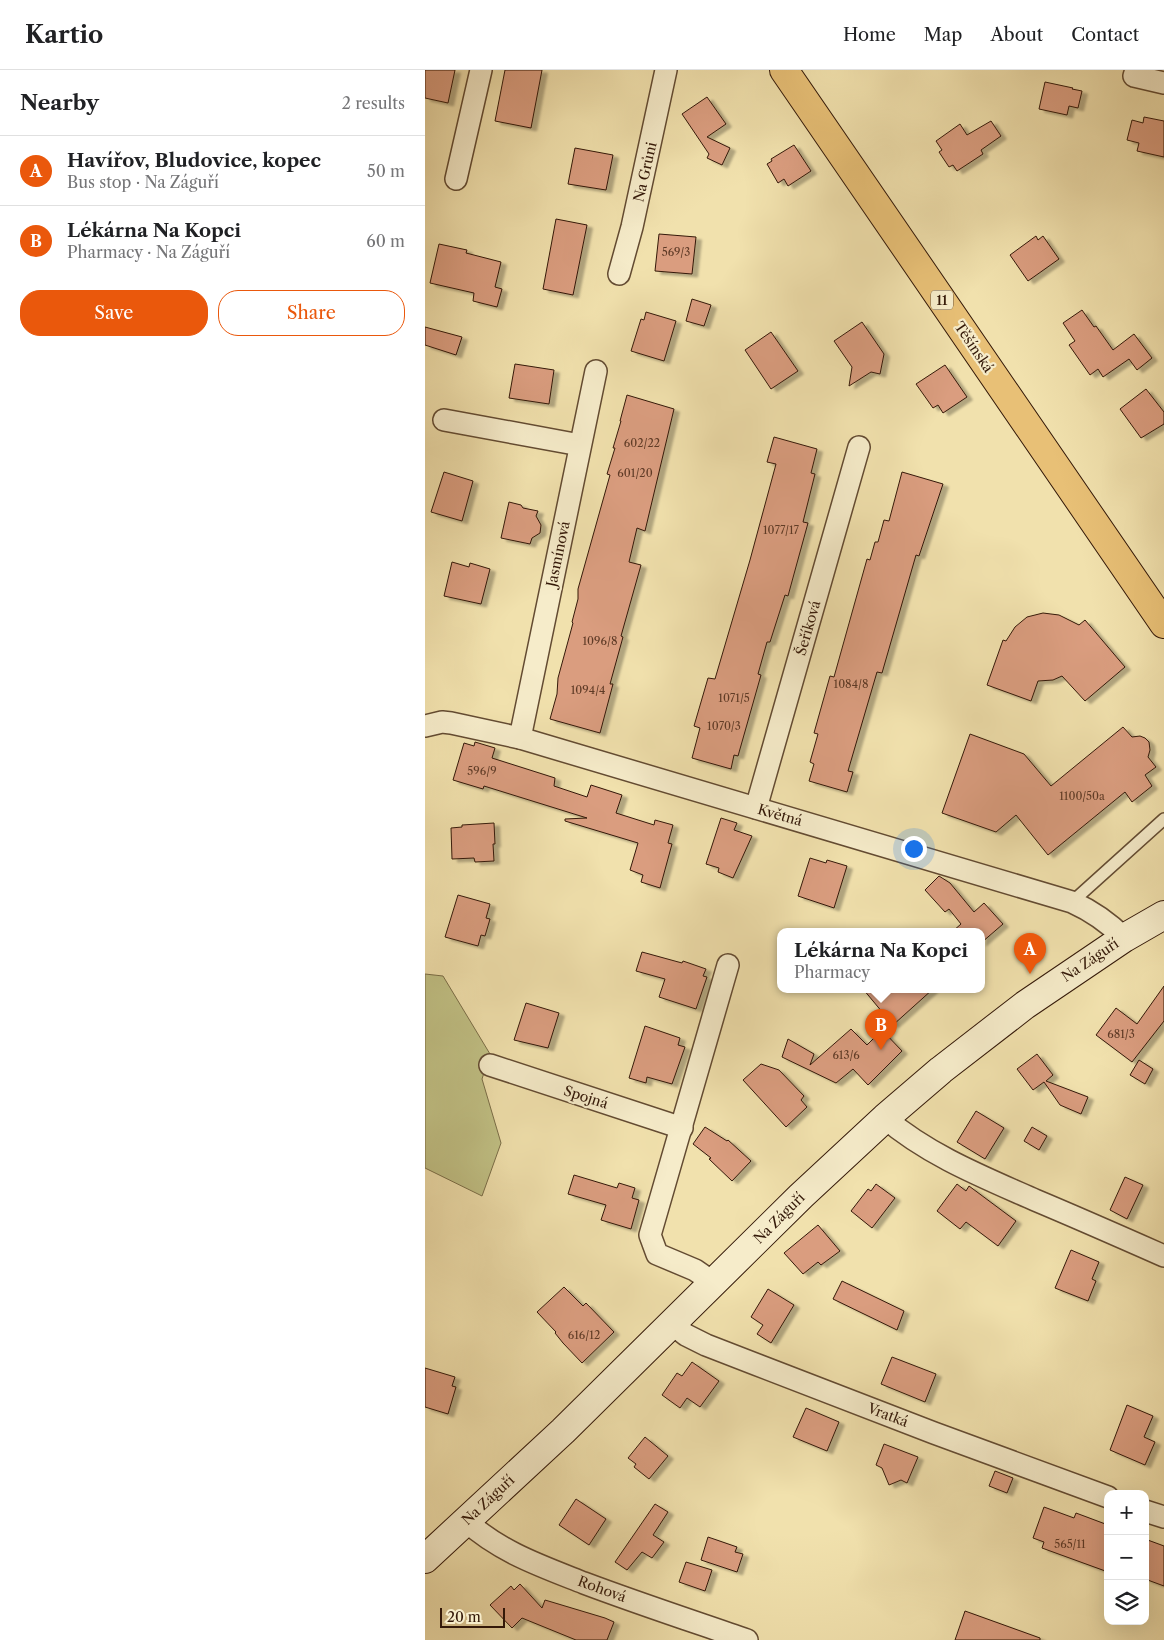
<!DOCTYPE html>
<html lang="en">
<head>
<meta charset="utf-8">
<style>
  :root { --surface:#fff; --page:#f2f2f2; --text:#202124; --muted:#757577; --line:#e0e0e0; --accent:#ea580c }
  body { margin:0; font-family:"Libre Caslon Text",serif; background:var(--page); color:var(--text) }
  .controls { position:absolute; right:15px; bottom:15px; display:grid; overflow:hidden; border-radius:10px; box-shadow:0 5px 20px #0002 }
  .controls button { width:45px; height:45px; display:grid; place-items:center; padding:0; border:0; border-bottom:1px solid var(--line); background:var(--surface); color:var(--text); font:25px sans-serif }
  .scale { position:absolute; left:15px; bottom:12px; width:65px; box-sizing:border-box; padding-left:5px; border:2px solid #341909; border-top:0; font-size:14px; line-height:18px; white-space:nowrap; color:#341909; -webkit-text-stroke:4px #f6ecca; paint-order:stroke }
  .you { position:absolute; left:488px; top:778px; width:18px; height:18px; margin:-12px; border:4px solid #fff; border-radius:50%; background:#1a73e8; box-shadow:0 0 0 8px #1a73e833 }
  .badge { display:grid; place-items:center; width:32px; height:32px; border-radius:50%; background:var(--accent); color:#fff; font-size:16px; font-weight:700 }
  .pin { position:absolute; translate:-50% -41px; filter:drop-shadow(0 1px 2px #0008) }
  .pin::after { content:''; position:absolute; top:26px; width:18px; height:15px; background:inherit; clip-path:polygon(0 0,100% 0,50% 100%) }
  .popup { position:absolute; left:352px; top:858px; width:208px; height:65px; box-sizing:border-box; display:grid; place-content:center; border-radius:10px; background:var(--surface); filter:drop-shadow(0 1px 4px #0005); font-size:16px; white-space:nowrap; color:var(--muted) }
  .popup b { font-size:19px; color:var(--text) }
  .popup::after { content:''; position:absolute; left:50%; top:100%; margin-left:-10px; border:10px solid transparent; border-top-color:var(--surface) }
  .list { margin:0; padding:0; list-style:none }
  h2 { display:flex; justify-content:space-between; align-items:center; height:65px; margin:0; padding:0 20px; font-size:21px }
  h2 small { font-size:16px; font-weight:400; color:var(--muted) }
  .list li { display:grid; grid-template-columns:32px 1fr auto; gap:15px; align-items:center; box-sizing:border-box; height:70px; padding:0 20px; border-top:1px solid var(--line) }
  .list b { display:block; font-size:19px; white-space:nowrap }
  .list p { margin:0; font-size:16px; white-space:nowrap; color:var(--muted) }
  .list em { font-size:16px; font-style:normal; color:var(--muted) }
  .actions { display:flex; gap:10px; padding:15px 20px }
  .actions a { flex:1; padding:11px 0; border:1px solid var(--accent); border-radius:20px; text-align:center; font-size:18px; color:var(--accent) }
  .actions .main { background:var(--accent); color:#fff }
  .icon { flex:none; width:28px; height:28px; fill:none; stroke:currentColor; stroke-width:2; stroke-linecap:round; stroke-linejoin:round }
  .map { position:relative; flex:none; width:739px; height:1570px; overflow:hidden }
  header { display:flex; align-items:center; gap:30px; box-sizing:border-box; height:70px; padding:0 25px; background:var(--surface); border-bottom:1px solid var(--line) }
  header strong { font-size:24px }
  nav { display:flex; gap:28px; margin-inline-start:auto; font-size:18px }
  main { display:flex }
  aside { flex:1; background:var(--surface) }
  .map>svg:first-child { display:block }
</style>
</head>
<body>
<header>
<strong>Kartio</strong>
<nav><a>Home</a><a>Map</a><a>About</a><a>Contact</a></nav>
</header>
<main>
<aside>
<h2>Nearby<small>2 results</small></h2>
<ul class="list">
<li><span class="badge">A</span><div><b>Havířov, Bludovice, kopec</b><p>Bus stop · Na Záguří</p></div><em>50 m</em></li>
<li><span class="badge">B</span><div><b>Lékárna Na Kopci</b><p>Pharmacy · Na Záguří</p></div><em>60 m</em></li>
</ul>
<div class="actions"><a class="main">Save</a><a>Share</a></div>
</aside>
<div class="map">
<svg width="739" height="1570" viewBox="0 0 739 1570">
  <defs>
    <filter id="shadow"><feDropShadow dx="5.5" dy="3" stdDeviation="1" flood-color="#0004"/></filter>
  </defs>
  <rect width="100%" height="100%" fill="#f1e1ad"/>
  <filter id="stains"><feTurbulence type="fractalNoise" baseFrequency=".004" numOctaves="4"/><feColorMatrix values="0 0 0 0 .2 0 0 0 0 .09 0 0 0 0 .02 0 0 0 .5 -.17"/></filter>
  <radialGradient id="worn" r=".72"><stop offset=".6" stop-color="#630" stop-opacity="0"/><stop offset="1" stop-color="#630" stop-opacity=".3"/></radialGradient>
  <polygon fill="#c1c185" stroke="#7a6d47" points="0,904 18,906 65,984 57,1009 76,1073 57,1126 0,1098"/>
  <g fill="#da9d7f" stroke="#341909" filter="url(#shadow)">
    <polygon points="0,0 30,0 23,33 0,28"/>
    <polygon points="80,0 117,0 106,58 70,51"/>
    <polygon points="620,12 648,18 647,19 657,21 653,38 644,36 642,45 614,39"/>
    <polygon points="282,27 301,54 282,67 305,78 297,95 282,88 284,84 257,44"/>
    <polygon points="719,47 739,51 739,87 712,81 714,73 702,70 707,50 718,53"/>
    <polygon points="566,51 576,66 556,80 558,84 532,101 528,95 524,97 514,82 517,80 511,71 535,54 542,65"/>
    <polygon points="369,75 386,101 363,116 359,109 353,113 342,94 347,91 346,89"/>
    <polygon points="150,78 188,85 181,120 143,114"/>
    <polygon points="131,149 162,155 148,225 118,219"/>
    <polygon points="234,164 271,167 267,204 230,201"/>
    <polygon points="611,166 613,170 618,166 634,189 603,211 585,185"/>
    <polygon points="14,174 42,180 41,183 76,192 70,217 77,219 72,237 48,231 49,223 5,213"/>
    <polygon points="267,229 286,235 279,256 261,251"/>
    <polygon points="657,240 669,257 671,256 688,280 709,264 727,288 712,300 704,289 678,307 673,299 665,305 644,275 650,271 638,253"/>
    <polygon points="221,242 251,251 239,291 206,281 216,249 219,250"/>
    <polygon points="437,252 459,284 455,304 446,302 424,316 427,297 409,271"/>
    <polygon points="0,257 37,267 31,285 0,275"/>
    <polygon points="346,262 373,301 346,319 320,280"/>
    <polygon points="90,294 129,300 124,334 84,328"/>
    <polygon points="520,295 542,327 518,343 513,335 508,338 491,314"/>
    <polygon points="721,319 739,342 739,354 716,368 695,339"/>
    <polygon points="202,325 249,339 220,461 212,458 204,492 216,495 196,566 198,567 185,614 188,614 175,663 125,649 132,624 133,608 148,553 147,552 153,529 153,519 185,405 182,404 190,378 188,378 196,351 195,351"/>
    <polygon points="349,367 392,379 386,403 390,404 378,452 383,453 369,504 363,526 360,525 345,572 342,572 333,604 336,605 313,686 309,685 306,699 267,688 275,658 269,656 283,608 290,609 325,490 351,394 342,392"/>
    <polygon points="19,402 48,411 37,451 6,442"/>
    <polygon points="477,402 518,414 494,486 491,485 457,603 452,602 423,701 428,702 422,722 384,711 389,694 385,692 393,664 389,663 405,606 409,607 442,489 445,490 450,472 453,472 459,450 464,451"/>
    <polygon points="84,432 96,435 98,438 113,441 111,446 116,455 115,463 107,468 105,474 76,468"/>
    <polygon points="27,492 44,497 45,493 65,499 56,534 19,526"/>
    <polygon points="618,543 634,545 654,555 660,550 700,597 660,631 637,606 628,610 613,611 606,631 562,615 578,570 581,571 590,557 602,547"/>
    <polygon points="698,657 707,667 715,666 720,668 724,672 725,680 723,687 731,697 720,705 727,716 707,732 700,722 623,785 591,745 571,762 517,743 545,664 599,684 626,716"/>
    <polygon points="50,672 70,678 67,688 130,708 129,716 162,727 166,715 197,725 191,743 229,755 230,750 248,755 243,773 247,774 235,818 216,812 218,805 205,800 213,773 140,751 140,749 162,748 59,716 58,719 28,710 39,673 49,676"/>
    <polygon points="296,748 312,753 309,760 327,766 308,808 293,802 294,798 281,794"/>
    <polygon points="69,753 70,774 68,774 69,791 50,792 49,788 27,789 26,758 37,757 37,755"/>
    <polygon points="385,788 401,793 402,790 422,796 409,838 373,826"/>
    <polygon points="514,806 525,813 549,842 559,833 578,854 556,873 556,861 528,861 536,854 524,839 520,842 500,820"/>
    <polygon points="33,825 65,834 61,848 65,849 60,866 56,865 53,876 20,867"/>
    <polygon points="217,882 257,893 258,891 281,899 278,906 282,907 271,939 234,927 240,909 211,901"/>
    <polygon points="739,916 739,951 707,992 671,965 691,938 712,954"/>
    <polygon points="438,919 508,919 468,955"/>
    <polygon points="101,933 134,943 123,978 89,970"/>
    <polygon points="220,956 255,968 253,975 260,977 247,1014 222,1007 221,1013 204,1008"/>
    <polygon points="426,959 442,975 457,960 477,981 443,1015 428,999 411,1013 357,987 363,969 389,984 385,995"/>
    <polygon points="612,984 628,1005 621,1011 663,1027 656,1044 635,1035 619,1012 608,1020 592,999"/>
    <polygon points="714,990 728,999 720,1014 705,1005"/>
    <polygon points="336,994 354,1000 379,1026 376,1030 382,1037 361,1057 318,1010"/>
    <polygon points="551,1041 579,1058 560,1089 532,1072"/>
    <polygon points="280,1057 302,1071 303,1070 326,1091 307,1111 284,1089 286,1088 268,1074"/>
    <polygon points="607,1057 622,1066 614,1080 599,1071"/>
    <polygon points="149,1105 192,1118 194,1113 210,1118 207,1128 214,1130 206,1159 176,1150 181,1135 143,1124"/>
    <polygon points="700,1107 718,1115 702,1149 685,1140"/>
    <polygon points="451,1114 470,1128 447,1158 426,1141 443,1119 446,1121"/>
    <polygon points="532,1114 541,1121 544,1116 591,1151 573,1176 541,1152 535,1159 512,1141"/>
    <polygon points="393,1155 415,1181 396,1195 393,1192 378,1204 359,1183"/>
    <polygon points="646,1180 674,1192 667,1209 671,1211 663,1231 630,1218"/>
    <polygon points="417,1211 479,1241 472,1260 408,1229"/>
    <polygon points="139,1217 158,1236 161,1233 189,1262 157,1293 138,1273 130,1263 131,1262 112,1242"/>
    <polygon points="343,1219 369,1235 346,1273 332,1264 338,1255 326,1247"/>
    <polygon points="467,1287 511,1304 500,1332 456,1314"/>
    <polygon points="267,1292 294,1311 275,1337 262,1328 255,1338 237,1325 252,1303 257,1306"/>
    <polygon points="0,1298 30,1307 27,1316 31,1317 23,1344 0,1337"/>
    <polygon points="702,1335 728,1346 719,1367 730,1372 720,1395 685,1380"/>
    <polygon points="381,1338 414,1352 402,1381 368,1367"/>
    <polygon points="220,1367 243,1386 224,1409 209,1397 211,1394 203,1388"/>
    <polygon points="459,1374 493,1387 482,1413 476,1410 464,1415 457,1398 451,1395"/>
    <polygon points="570,1401 588,1408 582,1423 564,1416"/>
    <polygon points="151,1429 181,1449 164,1475 134,1455"/>
    <polygon points="230,1434 243,1442 228,1465 239,1472 227,1488 217,1482 202,1500 190,1492"/>
    <polygon points="619,1437 649,1448 651,1443 683,1455 683,1502 617,1478 619,1472 608,1468"/>
    <polygon points="283,1467 312,1477 310,1482 318,1484 312,1502 276,1490"/>
    <polygon points="720,1469 739,1476 739,1516 720,1509"/>
    <polygon points="261,1492 287,1500 280,1521 254,1512"/>
    <polygon points="95,1514 117,1538 120,1530 180,1548 189,1552 182,1570 151,1570 97,1548 87,1558 65,1535 86,1516 89,1520"/>
    <polygon points="540,1541 615,1568 615,1570 530,1570"/>
  </g>
  <g fill="none" stroke-linecap="round" stroke-linejoin="round">
    <g stroke="#634b32" stroke-width="14">
      <polyline id="lane" points="647,832 739,749"/>
    </g>
    <g stroke="#634b32" stroke-width="24">
      <g id="street">
        <polyline points="711,0 709,6 739,13"/>
        <polyline points="31,109 56,0"/>
        <polyline points="194,204 207,157 241,0"/>
        <polyline points="19,350 155,375"/>
        <path d="M 0,656 L 17,652 L 26,653 L 95,668 L 647,832 C 667,841 683,852 699,868"/>
        <polyline points="95,668 171,301"/>
        <polyline points="331,738 434,377"/>
        <polyline points="65,995 257,1058"/>
        <path d="M 460,1048 C 503,1085 558,1107 610,1130 C 653,1148 696,1167 739,1186"/>
        <polyline points="289,1213 270,1200 232,1184 225,1165 303,895"/>
        <polyline points="247,1254 261,1265 281,1275 330,1294 509,1363 683,1427"/>
        <polyline points="720,1441 739,1447"/>
        <path d="M 41,1451 C 75,1482 116,1496 159,1513 C 212,1533 267,1551 322,1570"/>
      </g>
    </g>
    <g stroke="#341909" stroke-width="30">
      <polyline id="secondary" points="0,1489 138,1361 376,1126 460,1048 516,1000 600,935 699,868 739,845"/>
    </g>
    <g stroke="#341909" stroke-width="30">
      <polyline id="primary" points="359,0 739,554"/>
    </g>
    <use href="#lane" stroke="#f6ecca" stroke-width="11"/>
    <use href="#street" stroke="#f6ecca" stroke-width="21"/>
    <use href="#secondary" stroke="#f6ecca" stroke-width="28"/>
    <use href="#primary" stroke="#e8c076" stroke-width="28"/>
  </g>
  <g text-anchor="middle" dominant-baseline="central" stroke-width="4.5" stroke-linejoin="round" paint-order="stroke">
    <g font-size="11" fill="#5e3a26">
      <text x="251" y="182">569/3</text>
      <text x="217" y="373">602/22</text>
      <text x="210" y="403">601/20</text>
      <text x="356" y="460">1077/17</text>
      <text x="175" y="571">1096/8</text>
      <text x="426" y="614">1084/8</text>
      <text x="163" y="620">1094/4</text>
      <text x="309" y="628">1071/5</text>
      <text x="299" y="656">1070/3</text>
      <text x="57" y="701">596/9</text>
      <text x="657" y="726">1100/50a</text>
      <text x="696" y="964">681/3</text>
      <text x="421" y="985">613/6</text>
      <text x="159" y="1265">616/12</text>
      <text x="645" y="1474">565/11</text>
    </g>
    <rect fill="#f6ecca" stroke="#6e5843" stroke-width="1" x="506" y="220.5" width="22" height="19" rx="4"/>
    <g font-size="12" font-weight="bold" fill="#341909">
      <text x="517" y="230">11</text>
    </g>
    <g font-size="14" fill="#341909" stroke="#f6ecca">
      <text transform="translate(220 102) rotate(-77)">Na Grůni</text>
      <text transform="translate(549 277) rotate(56)">Těšínská</text>
      <text transform="translate(133 484) rotate(-78)">Jasmínová</text>
      <text transform="translate(383 558) rotate(-74)">Šeříková</text>
      <text transform="translate(355 745) rotate(16)">Květná</text>
      <text transform="translate(665 890) rotate(-34)">Na Záguří</text>
      <text transform="translate(161 1027) rotate(18)">Spojná</text>
      <text transform="translate(354 1148) rotate(-45)">Na Záguří</text>
      <text transform="translate(463 1345) rotate(21)">Vratká</text>
      <text transform="translate(63 1430) rotate(-43)">Na Záguří</text>
      <text transform="translate(177 1519) rotate(20)">Rohová</text>
    </g>
  </g>
  <rect width="100%" height="100%" filter="url(#stains)"/>
  <rect width="100%" height="100%" fill="url(#worn)"/>
</svg>
<div class="controls">
<button>+</button>
<button>−</button>
<button><svg class="icon" aria-label="layers" viewBox="0 0 24 24"><path d="M12 4l9 5-9 5-9-5zM3 14l9 5 9-5"/></svg></button>
</div>
<div class="scale">20 m</div>
<div class="you"></div>
<div class="pin badge" style="left:605px;top:904px">A</div>
<div class="pin badge" style="left:456px;top:980px">B</div>
<div class="popup"><b>Lékárna Na Kopci</b>Pharmacy</div>
</div>
</main>
</body>
</html>
